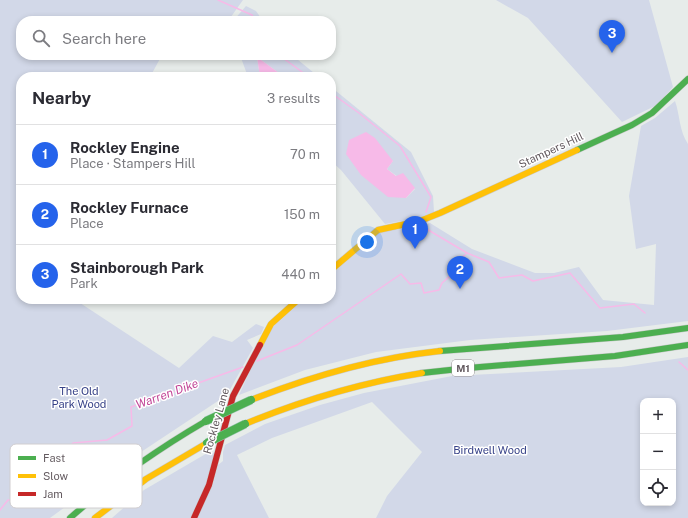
<!DOCTYPE html>
<html lang="en">
<head>
<meta charset="utf-8">
<style>
  :root { --surface:#fff; --page:#f2f2f3; --text:#2b2b33; --muted:#7c7c81; --line:#e1e1e2; --accent:#2563eb }
  body { margin:0; font-family:"Public Sans",sans-serif; background:var(--page); color:var(--text) }
  .controls { position:absolute; right:12px; bottom:12px; display:grid; overflow:hidden; border-radius:8px; box-shadow:0 2px 6px #0003 }
  .controls button { width:36px; height:36px; display:grid; place-items:center; padding:0; border:0; border-bottom:1px solid var(--line); background:var(--surface); color:var(--text); font:20px sans-serif }
  .you { position:absolute; left:367px; top:242px; width:14px; height:14px; margin:-10px; border:3px solid #fff; border-radius:50%; background:#1a73e8; box-shadow:0 0 0 6px #1a73e833 }
  .badge { display:grid; place-items:center; width:26px; height:26px; border-radius:50%; background:var(--accent); color:#fff; font-size:13px; font-weight:700 }
  .pin { position:absolute; translate:-50% -33px; filter:drop-shadow(0 1px 2px #0008) }
  .pin::after { content:''; position:absolute; top:21px; width:14px; height:12px; background:inherit; clip-path:polygon(0 0,100% 0,50% 100%) }
  .list { margin:0; padding:0; list-style:none }
  h2 { display:flex; justify-content:space-between; align-items:center; height:52px; margin:0; padding:0 16px; font-size:17px }
  h2 small { font-size:13px; font-weight:400; color:var(--muted) }
  .list li { display:grid; grid-template-columns:26px 1fr auto; gap:12px; align-items:center; box-sizing:border-box; height:60px; padding:0 16px; border-top:1px solid var(--line) }
  .list b { display:block; font-size:15px; white-space:nowrap }
  .list p { margin:0; font-size:13px; white-space:nowrap; color:var(--muted) }
  .list em { font-size:13px; font-style:normal; color:var(--muted) }
  .icon { flex:none; width:22px; height:22px; fill:none; stroke:currentColor; stroke-width:2; stroke-linecap:round; stroke-linejoin:round }
  .map { position:relative; flex:none; width:688px; height:518px; overflow:hidden }
  .search { position:absolute; background:var(--surface); box-shadow:0 2px 6px #0003; left:16px; top:16px; width:320px; height:44px; display:flex; align-items:center; gap:10px; box-sizing:border-box; padding:0 14px; border-radius:16px; color:var(--muted); font-size:15px }
  .panel { position:absolute; background:var(--surface); box-shadow:0 2px 6px #0003; left:16px; top:72px; width:320px; height:232px; border-radius:16px }
  .map>svg:first-child { display:block }
</style>
</head>
<body>
<div class="map">
<svg width="688" height="518" viewBox="0 0 688 518">
  <rect width="100%" height="100%" fill="#e7ecea"/>
  <g fill="#d2d8e8" fill-rule="evenodd">
    <polygon points="0,0 243,0 228,21 21,21 21,55 162,55 150,77 21,77 21,299 74,299 179,368 213,336 232,342 256,324 264,327 261,334 247,340 253,348 227,395 135,456 50,518 0,518"/>
    <polygon points="496,0 649,0 673,87 657,105 622,122 528,18"/>
    <polygon points="246,6 256,11 263,21 233,21"/>
    <polygon points="240,55 292,55 319,77 293,77 286,72 279,73 257,57 260,77 248,77"/>
    <path d="M 331,87 L 411,152 L 433,196 L 434,212 L 418,218 L 385,224 L 341,170 L 331,161 ZM 349,140 L 393,161 L 387,169 L 415,189 L 406,198 Z"/>
    <path d="M 675,101 C 680,115 679,131 688,144 L 688,321 L 607,331 L 470,340 L 376,352 L 305,370 L 239,395 L 259,351 L 273,327 L 304,299 L 331,299 L 331,275 L 380,232 L 409,228 L 420,230 L 424,225 L 430,223 L 472,249 L 535,273 L 554,273 L 579,267 L 603,300 L 654,305 L 656,244 L 636,249 L 629,196 L 641,126 L 655,118 Z"/>
    <path d="M 688,357 L 688,518 L 376,518 L 387,496 L 422,452 L 372,402 L 272,438 L 237,455 L 269,518 L 197,518 L 213,484 L 218,465 L 223,461 L 223,452 L 225,445 L 265,424 L 320,405 L 364,393 L 452,376 L 621,367 ZM 643,401 L 673,401 L 673,503 L 643,503 Z"/>
    <polygon points="209,452 215,453 205,487 191,518 112,518 144,490"/>
  </g>
  <g fill="#f7bae8">
    <polygon points="257,57 279,73 286,72 293,77 260,77"/>
    <polygon points="366,132 375,138 393,161 387,169 396,176 403,173 415,188 406,198 388,197 361,175 346,154 349,140"/>
  </g>
  <g fill="none" stroke-linecap="round" stroke-linejoin="round">
    <g stroke="#f7bae8" stroke-width="1.5">
      <polyline points="218,0 252,15 256,21"/>
      <polyline points="281,55 283,58 309,77"/>
      <polyline points="331,93 359,113 400,146 431,197 426,212"/>
      <polyline points="425,228 467,253 489,262 499,278 522,275 533,281 570,273 600,308 634,304 645,313"/>
      <polyline points="257,361 297,345 401,274 410,284 421,283 424,293 439,290 442,283 450,276 457,262 467,253"/>
      <polyline points="679,362 688,370"/>
      <polyline points="0,510 8,500 20,500 48,480 60,460 73,443 107,440 132,426 131,407 243,367"/>
    </g>
    <g stroke="#c8c9c9" stroke-width="7">
      <g id="fast">
        <polyline points="577,150 632,125 652,113 688,79"/>
        <polyline points="440,351 623,337 688,328"/>
        <polyline points="422,373 468,368 615,356 688,345"/>
        <path d="M 70,518 C 112,481 158,449 206,421"/>
      </g>
    </g>
    <g stroke="#c8c9c9" stroke-width="7">
      <g id="slow">
        <polyline points="331,270 378,230 420,221 440,213 577,150"/>
        <polyline points="260,345 271,324 299,299"/>
        <path d="M 251,400 C 312,376 374,358 440,351"/>
        <path d="M 245,424 C 303,400 360,383 422,373"/>
        <polyline points="95,518 146,479 207,443"/>
      </g>
    </g>
    <g stroke="#c8c9c9" stroke-width="7">
      <polyline id="jam" points="194,518 209,485 233,396 260,345"/>
    </g>
    <use href="#fast" stroke="#4caf50" stroke-width="6"/>
    <use href="#slow" stroke="#ffc107" stroke-width="6"/>
    <use href="#jam" stroke="#c62828" stroke-width="6"/>
    <g stroke="#94c4ac" stroke-width="9" stroke-linecap="butt">
      <g id="fast-bridge">
        <polyline points="206,421 251,400"/>
        <polyline points="207,443 245,424"/>
      </g>
    </g>
    <use href="#fast-bridge" stroke="#4caf50" stroke-width="8"/>
  </g>
  <g text-anchor="middle" dominant-baseline="central" stroke-width="3" stroke-linejoin="round" paint-order="stroke">
    <rect fill="#fff" stroke="#938d90" stroke-width="1" x="452" y="360" width="22" height="16" rx="3"/>
    <g font-size="10" font-weight="bold" fill="#655c61">
      <text x="463" y="368">M1</text>
    </g>
    <g font-size="11" fill="#655c61" stroke="#fff">
      <text transform="translate(551 150) rotate(-25)">Stampers Hill</text>
      <text transform="translate(216 421) rotate(-74)">Rockley Lane</text>
    </g>
    <g font-size="11" fill="#374288" stroke="#fff">
      <text x="79" y="391">The Old<tspan x="79" dy="13">Park Wood</tspan></text>
      <text x="490" y="450">Birdwell Wood</text>
    </g>
    <g font-size="12" font-style="italic" fill="#c24798" stroke="#fff">
      <text transform="translate(167 394) rotate(-20)">Warren Dike</text>
    </g>
  </g>
  <rect x="10" y="444" width="132" height="64" rx="6" fill="#fff" stroke="#d1ced0" stroke-width="1"/>
  <rect x="18" y="456" width="18" height="4" fill="#4caf50"/>
  <rect x="18" y="474" width="18" height="4" fill="#ffc107"/>
  <rect x="18" y="492" width="18" height="4" fill="#c62828"/>
  <g font-size="11" fill="#655c61">
    <text x="43" y="462">Fast</text>
    <text x="43" y="480">Slow</text>
    <text x="43" y="498">Jam</text>
  </g>
</svg>
<div class="controls">
<button>+</button>
<button>−</button>
<button><svg class="icon" aria-label="locate" viewBox="0 0 24 24"><circle cx="12" cy="12" r="6"/><path d="M12 2v4M12 18v4M2 12h4M18 12h4"/></svg></button>
</div>
<div class="you"></div>
<div class="pin badge" style="left:415px;top:249px">1</div>
<div class="pin badge" style="left:460px;top:289px">2</div>
<div class="pin badge" style="left:612px;top:53px">3</div>
<div class="search"><svg class="icon" aria-label="search" viewBox="0 0 24 24"><circle cx="10" cy="10" r="6"/><path d="M15 15l6 6"/></svg>Search here</div>
<section class="panel">
<h2>Nearby<small>3 results</small></h2>
<ul class="list">
<li><span class="badge">1</span><div><b>Rockley Engine</b><p>Place · Stampers Hill</p></div><em>70 m</em></li>
<li><span class="badge">2</span><div><b>Rockley Furnace</b><p>Place</p></div><em>150 m</em></li>
<li><span class="badge">3</span><div><b>Stainborough Park</b><p>Park</p></div><em>440 m</em></li>
</ul>
</section>
</div>
</body>
</html>
